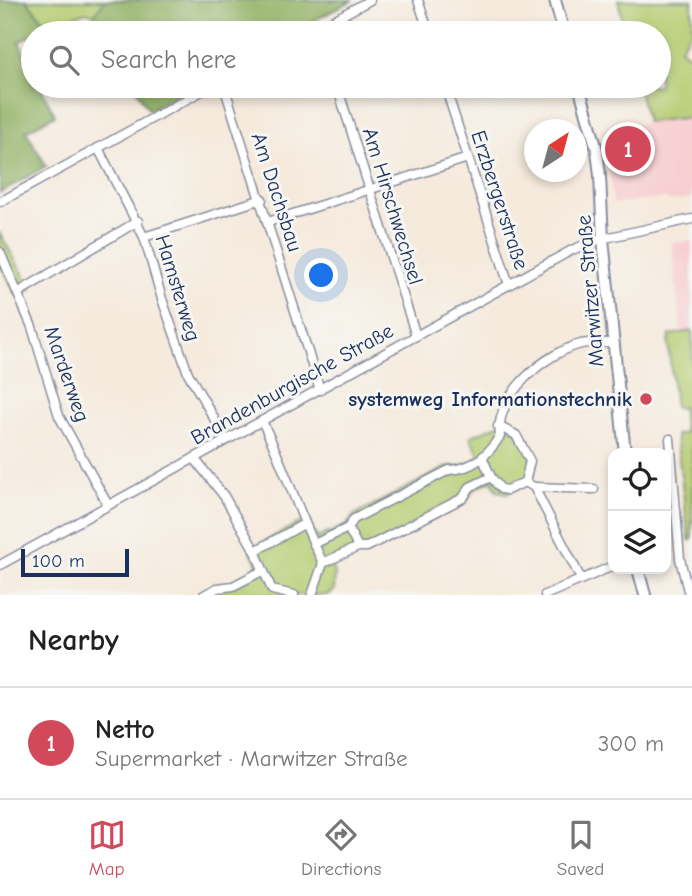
<!DOCTYPE html>
<html lang="en">
<head>
<meta charset="utf-8">
<style>
  :root { --surface:#fff; --page:#f6f6f6; --text:#222; --muted:#767676; --line:#e0e0e0; --accent:#d1495b }
  body { margin:0; font-family:"Comic Neue",sans-serif; background:var(--page); color:var(--text) }
  .controls { position:absolute; right:21px; bottom:21px; display:grid; overflow:hidden; border-radius:14px; box-shadow:0 4px 10px #0003 }
  .controls button { width:63px; height:63px; display:grid; place-items:center; padding:0; border:0; border-bottom:2px solid var(--line); background:var(--surface); color:var(--text); font:35px sans-serif }
  .compass { position:absolute; left:524px; top:119px; width:63px; height:63px; border-radius:50%; background:var(--surface); box-shadow:0 4px 10px #0003; rotate:36deg }
  .scale { position:absolute; left:21px; bottom:18px; width:108px; box-sizing:border-box; padding-left:7px; border:4px solid #1b2f5e; border-top:0; font-size:19px; line-height:24px; white-space:nowrap; color:#1b2f5e; -webkit-text-stroke:5px #f6f6f2; paint-order:stroke }
  .you { position:absolute; left:322px; top:276px; width:24px; height:24px; margin:-18px; border:5px solid #fff; border-radius:50%; background:#1a73e8; box-shadow:0 0 0 10px #1a73e833 }
  .badge { display:grid; place-items:center; width:46px; height:46px; border-radius:50%; background:var(--accent); color:#fff; font-size:23px; font-weight:700 }
  .pin { position:absolute; translate:-50% -50%; border:4px solid #fff; box-shadow:0 2px 7px #0006 }
  .list { margin:0; padding:0; list-style:none }
  h2 { display:flex; justify-content:space-between; align-items:center; height:91px; margin:0; padding:0 28px; font-size:30px }
  h2 small { font-size:23px; font-weight:400; color:var(--muted) }
  .list li { display:grid; grid-template-columns:46px 1fr auto; gap:21px; align-items:center; box-sizing:border-box; height:112px; padding:0 28px; border-top:2px solid var(--line) }
  .list b { display:block; font-size:26px; white-space:nowrap }
  .list p { margin:0; font-size:23px; white-space:nowrap; color:var(--muted) }
  .list em { font-size:23px; font-style:normal; color:var(--muted) }
  .icon { flex:none; width:38px; height:38px; fill:none; stroke:currentColor; stroke-width:2; stroke-linecap:round; stroke-linejoin:round }
  .map { position:relative; flex:none; width:692px; height:595px; overflow:hidden }
  .search { position:absolute; background:var(--surface); box-shadow:0 4px 10px #0003; left:21px; right:21px; top:21px; height:77px; display:flex; align-items:center; gap:18px; box-sizing:border-box; padding:0 24px; border-radius:38px; color:var(--muted); font-size:26px }
  .sheet { height:203px; background:var(--surface) }
  nav { display:flex; justify-content:space-around; align-items:center; box-sizing:border-box; height:98px; border-top:2px solid var(--line); background:var(--surface); font-size:19px; color:var(--muted) }
  nav a { display:grid; justify-items:center; gap:4px }
  nav .on { color:var(--accent) }
  .map>svg:first-child { display:block }
</style>
</head>
<body>
<div class="map">
<svg width="692" height="595" viewBox="0 0 692 595">
  <rect width="100%" height="100%" fill="#f6f6f2"/>
  <filter id="ink" filterUnits="userSpaceOnUse"><feTurbulence type="fractalNoise" baseFrequency=".0143" numOctaves="2"/><feDisplacementMap in="SourceGraphic" scale="14" xChannelSelector="R" yChannelSelector="G"/><feConvolveMatrix kernelMatrix="1 2 1 2 8 2 1 2 1" color-interpolation-filters="sRGB"/></filter>
  <filter id="wash" filterUnits="userSpaceOnUse"><feTurbulence type="fractalNoise" baseFrequency=".00686" numOctaves="4" result="noise"/><feDisplacementMap in="SourceGraphic" scale="28" xChannelSelector="R" yChannelSelector="G"/><feGaussianBlur stdDeviation="1.57" result="paint"/><feColorMatrix in="noise" values="0 0 0 0 0 0 0 0 0 0 0 0 0 0 0 0 0 1.4 0 .05"/><feComposite in="paint" operator="in"/></filter>
  <g filter="url(#wash)">
    <rect width="100%" height="100%" fill="#f5eadc"/>
    <g fill="#f7cfd1">
      <polygon points="692,117 692,198 667,201 666,198 613,204 605,134 647,122"/>
      <polygon points="692,241 692,331 681,332 672,243"/>
    </g>
    <g fill="#b5cc71" stroke="#687e68" stroke-width="2">
      <polygon points="26,0 105,0 94,15 86,12 48,26"/>
      <polygon points="618,0 692,0 692,30 680,48 692,58 692,117 647,122 638,86 659,86 659,33 626,33"/>
      <polygon points="0,234 32,289 18,296 0,265"/>
      <polygon points="692,331 692,540 689,540 676,435 685,433 682,407 675,408 668,342 670,335"/>
      <polygon points="502,423 518,433 533,459 531,482 507,493 497,491 492,480 473,489 467,501 371,551 360,550 331,565 335,573 334,591 326,595 198,595 218,584 231,584 259,569 250,549 307,519 317,538 347,525 354,515 449,466 461,467 480,457 470,437"/>
    </g>
    <g fill="#90b063" stroke="#567060" stroke-width="2">
      <polygon points="0,0 26,0 48,26 19,42 33,71 33,86 40,86 55,115 26,131 46,166 0,193"/>
      <polygon points="105,0 353,0 291,33 181,33 177,23 153,33 103,33 94,15"/>
      <polygon points="134,86 193,86 149,110"/>
    </g>
  </g>
  <g filter="url(#ink)">
    <g fill="none" stroke-linecap="round" stroke-linejoin="round">
      <g stroke="#888c9d" stroke-width="11">
        <g id="minor">
          <polyline points="418,0 429,33"/>
          <polyline points="310,33 370,0"/>
          <polyline points="224,86 320,390"/>
          <polyline points="337,86 416,336"/>
          <polyline points="445,86 509,285"/>
          <polyline points="98,148 144,237 162,299 188,373 226,439"/>
          <polyline points="0,202 211,86"/>
          <polyline points="268,222 468,158"/>
          <polyline points="144,237 262,199"/>
          <polyline points="0,252 32,327 59,416 108,505"/>
          <polyline points="19,292 138,221"/>
          <path d="M 262,421 C 285,468 300,517 323,563 L 312,595"/>
          <polyline points="498,426 516,435 530,461 525,482"/>
          <polyline points="670,439 680,559 689,595"/>
          <polyline points="194,458 224,496 255,551 272,590 294,595"/>
          <polyline points="483,459 491,477"/>
          <polyline points="534,487 594,489"/>
          <polyline points="348,528 358,547"/>
          <path d="M 314,544 L 348,528 L 354,519 L 449,470 C 473,469 488,455 500,436 C 494,396 545,353 581,344 C 591,342 603,343 614,343"/>
          <polyline points="255,551 304,524"/>
          <polyline points="323,563 358,547 367,547 463,498 470,487 491,477 501,489 507,490 525,482 534,487 581,579"/>
          <polyline points="0,565 572,250 596,240 692,219"/>
          <polyline points="204,595 217,588 233,586 262,571"/>
          <polyline points="545,595 613,566"/>
        </g>
      </g>
      <g stroke="#888c9d" stroke-width="14">
        <g id="major">
          <polyline points="555,0 564,33"/>
          <polyline points="579,86 597,150 600,176 603,239 625,453"/>
          <polyline points="638,569 645,595"/>
        </g>
      </g>
      <use href="#minor" stroke="#fff" stroke-width="8"/>
      <use href="#major" stroke="#fff" stroke-width="10"/>
    </g>
  </g>
  <circle fill="#d1495b" stroke="#f6f6f2" stroke-width="2.5" cx="646" cy="399" r="7"/>
  <g text-anchor="middle" dominant-baseline="central" stroke-width="6" stroke-linejoin="round" paint-order="stroke">
    <g font-size="21" fill="#1b2f5e" stroke="#f6f6f2">
      <text transform="translate(277 192) rotate(72)">Am Dachsbau</text>
      <text transform="translate(500 200) rotate(72)">Erzbergerstraße</text>
      <text transform="translate(393 206) rotate(73)">Am Hirschwechsel</text>
      <text transform="translate(178 288) rotate(73)">Hamsterweg</text>
      <text transform="translate(590 291) rotate(-95)">Marwitzer Straße</text>
      <text transform="translate(67 374) rotate(71)">Marderweg</text>
      <text transform="translate(292 384) rotate(-29)">Brandenburgische Straße</text>
    </g>
    <g font-size="21" font-weight="bold" fill="#1b2f5e" stroke="#f6f6f2" text-anchor="end">
      <text x="632" y="399">systemweg Informationstechnik</text>
    </g>
  </g>
</svg>
<div class="controls">
<button><svg class="icon" aria-label="locate" viewBox="0 0 24 24"><circle cx="12" cy="12" r="6"/><path d="M12 2v4M12 18v4M2 12h4M18 12h4"/></svg></button>
<button><svg class="icon" aria-label="layers" viewBox="0 0 24 24"><path d="M12 4l9 5-9 5-9-5zM3 14l9 5 9-5"/></svg></button>
</div>
<svg class="compass" viewBox="-18 -18 36 36"><path d="M0-13l5 13h-10z" fill="#e53935"/><path d="M0 13l5-13h-10z" fill="#767676"/></svg>
<div class="scale">100 m</div>
<div class="you"></div>
<div class="pin badge" style="left:628px;top:149px">1</div>
<div class="search"><svg class="icon" aria-label="search" viewBox="0 0 24 24"><circle cx="10" cy="10" r="6"/><path d="M15 15l6 6"/></svg>Search here</div>
</div>
<section class="sheet">
<h2>Nearby<small></small></h2>
<ul class="list">
<li><span class="badge">1</span><div><b>Netto</b><p>Supermarket · Marwitzer Straße</p></div><em>300 m</em></li>
</ul>
</section>
<nav>
<a class="on"><svg class="icon" aria-label="map" viewBox="0 0 24 24"><path d="M3 6l6-2 6 2 6-2v14l-6 2-6-2-6 2zM9 4v14M15 6v14"/></svg>Map</a>
<a><svg class="icon" aria-label="directions" viewBox="0 0 24 24"><path d="M12 3l9 9-9 9-9-9zM9 14v-3h6M13 9l2 2-2 2"/></svg>Directions</a>
<a><svg class="icon" aria-label="saved" viewBox="0 0 24 24"><path d="M7 4h10v16l-5-4-5 4z"/></svg>Saved</a>
</nav>
</body>
</html>
